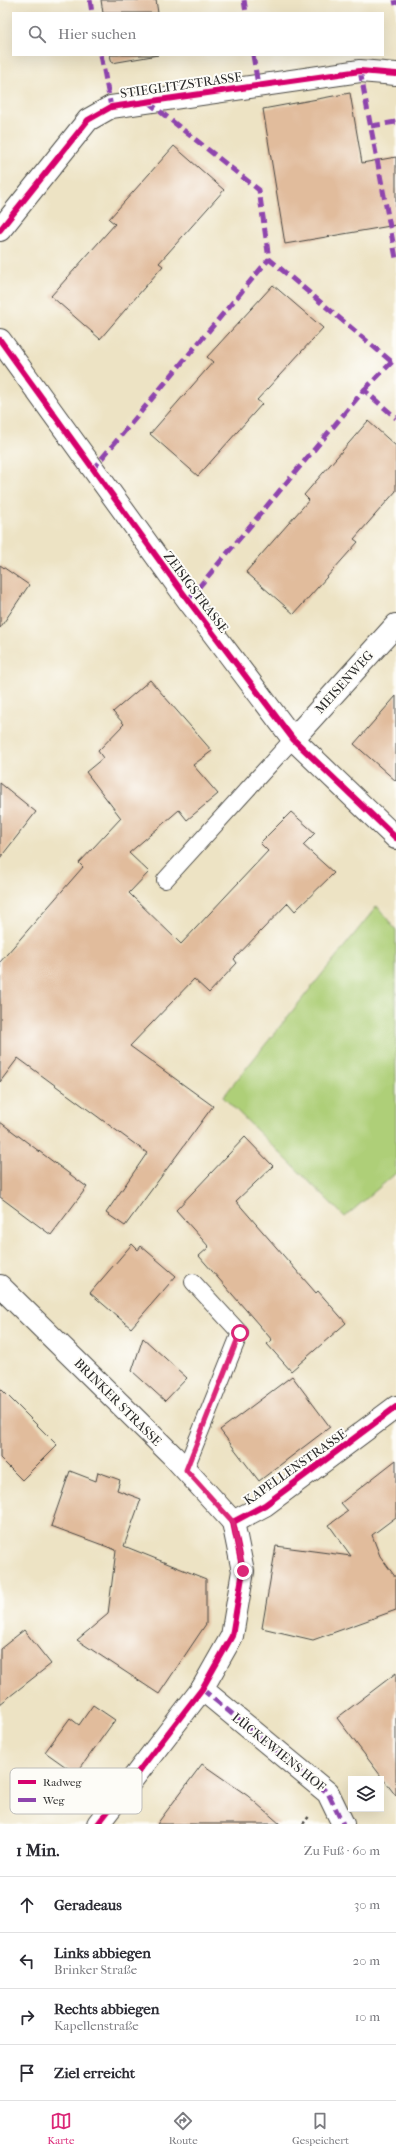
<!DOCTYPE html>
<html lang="de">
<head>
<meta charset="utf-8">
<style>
  :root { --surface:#fff; --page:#f7f7f7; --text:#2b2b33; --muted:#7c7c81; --line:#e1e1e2; --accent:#db2777 }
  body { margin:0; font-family:"IM FELL French Canon",serif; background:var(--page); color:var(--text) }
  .controls { position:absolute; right:12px; bottom:12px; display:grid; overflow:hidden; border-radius:0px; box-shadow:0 4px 16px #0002 }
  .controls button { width:36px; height:36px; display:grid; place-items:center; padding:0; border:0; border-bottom:1px solid var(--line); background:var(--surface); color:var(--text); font:20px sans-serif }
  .stop { position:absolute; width:12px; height:12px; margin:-9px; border:3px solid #db2777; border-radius:50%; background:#fff }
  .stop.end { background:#db2777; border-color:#fff; box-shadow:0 1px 4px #0008 }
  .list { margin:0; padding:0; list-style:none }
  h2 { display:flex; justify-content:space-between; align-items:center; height:52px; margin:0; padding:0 16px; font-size:17px }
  h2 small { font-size:13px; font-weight:400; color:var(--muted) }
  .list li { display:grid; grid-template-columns:26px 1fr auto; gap:12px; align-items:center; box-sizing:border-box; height:56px; padding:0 16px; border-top:1px solid var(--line) }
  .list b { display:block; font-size:15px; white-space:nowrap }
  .list p { margin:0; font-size:13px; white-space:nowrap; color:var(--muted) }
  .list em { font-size:13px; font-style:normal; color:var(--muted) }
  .icon { flex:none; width:22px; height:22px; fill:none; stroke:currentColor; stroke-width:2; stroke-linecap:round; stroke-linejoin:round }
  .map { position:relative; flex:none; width:396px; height:1824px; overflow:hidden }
  .search { position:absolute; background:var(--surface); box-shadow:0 4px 16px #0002; left:12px; right:12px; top:12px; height:44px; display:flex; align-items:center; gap:10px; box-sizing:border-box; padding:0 14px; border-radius:0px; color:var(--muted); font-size:15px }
  .sheet { height:276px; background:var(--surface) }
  nav { display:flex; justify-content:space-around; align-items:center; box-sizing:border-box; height:56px; border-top:1px solid var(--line); background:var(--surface); font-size:11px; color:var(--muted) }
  nav a { display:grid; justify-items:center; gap:2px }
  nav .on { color:var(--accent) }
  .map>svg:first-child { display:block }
</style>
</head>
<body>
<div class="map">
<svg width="396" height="1824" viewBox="0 0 396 1824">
  <rect width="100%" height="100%" fill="#fdfcf7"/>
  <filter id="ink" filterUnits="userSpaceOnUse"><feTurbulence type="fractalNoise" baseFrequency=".025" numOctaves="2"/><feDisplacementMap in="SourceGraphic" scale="8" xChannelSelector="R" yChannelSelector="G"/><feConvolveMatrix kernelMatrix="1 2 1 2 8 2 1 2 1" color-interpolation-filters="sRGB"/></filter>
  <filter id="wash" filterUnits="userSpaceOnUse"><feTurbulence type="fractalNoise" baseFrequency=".012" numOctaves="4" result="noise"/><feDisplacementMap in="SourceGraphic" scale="16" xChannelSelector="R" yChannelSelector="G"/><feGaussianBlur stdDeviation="0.9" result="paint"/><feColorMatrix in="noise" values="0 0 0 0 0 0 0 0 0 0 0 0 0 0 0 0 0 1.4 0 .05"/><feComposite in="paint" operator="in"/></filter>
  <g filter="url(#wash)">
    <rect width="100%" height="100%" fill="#ede3c4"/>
    <polygon fill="#aecf78" stroke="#6c7d52" points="377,906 396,930 396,1173 345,1217 223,1097"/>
    <g id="blocks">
      <g fill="#e1bc9c">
        <polygon points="101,0 156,0 158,13 103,13"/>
        <polygon points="110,55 158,55 112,63"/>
        <polygon points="350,93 362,163 396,157 396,225 285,244 263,109"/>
        <polygon points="174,146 224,190 159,263 163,266 100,339 51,296 115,224 109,219"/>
        <polygon points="273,285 323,328 257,400 262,404 198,476 150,434 213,362 207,357"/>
        <polygon points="368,421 396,446 396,491 354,539 358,542 294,614 246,572 309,500 304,495"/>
        <polygon points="0,565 29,585 0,628"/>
        <polygon points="150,680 212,751 193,765 218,794 187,820 179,810 129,853 149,872 129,893 181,944 268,851 260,843 291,812 315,833 303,845 334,873 295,911 288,903 234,959 237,963 209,993 194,979 130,1046 213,1106 125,1226 106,1213 147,1153 18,1058 0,1082 0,962 83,867 79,863 121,818 86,772 103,758 98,751 124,724 113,712"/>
        <polygon points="396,696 396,781 354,744"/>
        <polygon points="0,783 36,812 0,858"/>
        <polygon points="0,1122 87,1187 51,1235 0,1197"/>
        <polygon points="245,1137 273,1166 236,1201 316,1293 318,1291 346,1323 291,1371 267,1344 272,1340 199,1256 209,1247 176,1210"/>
        <polygon points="132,1244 138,1250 141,1246 176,1276 131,1328 90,1293"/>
        <polygon points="143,1338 187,1378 165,1401 132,1371"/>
        <polygon points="292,1376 330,1427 259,1481 220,1430"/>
        <polygon points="0,1388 57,1445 22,1480 0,1458"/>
        <polygon points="396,1460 396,1517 372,1535 380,1556 396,1578 396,1610 313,1640 262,1628 276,1546 351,1556 329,1525 348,1511 341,1503"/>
        <polygon points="70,1471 96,1481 98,1472 120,1480 117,1490 141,1499 124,1546 206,1579 206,1624 159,1694 77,1640 108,1614 116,1550 51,1526"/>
        <polygon points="24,1630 51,1664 0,1704 0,1649"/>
        <polygon points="396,1673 396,1796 337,1718"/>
        <polygon points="93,1705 115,1720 76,1774 45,1752 70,1718 79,1725"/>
        <polygon points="202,1764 248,1796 280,1824 157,1824"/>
      </g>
    </g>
  </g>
  <g filter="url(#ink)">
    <use href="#blocks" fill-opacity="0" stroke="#484742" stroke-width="1"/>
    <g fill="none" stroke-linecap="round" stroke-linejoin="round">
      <g stroke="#484742" stroke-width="18">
        <g id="lane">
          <polyline points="165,880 293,739"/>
          <polyline points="185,1470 240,1333 193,1282"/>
        </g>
      </g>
      <g stroke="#484742" stroke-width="24">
        <g id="street">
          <polyline points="0,230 88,120 111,107 360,71 396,74"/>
          <polyline points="0,340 188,600 293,739 396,838"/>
          <polyline points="293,739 396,625"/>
          <polyline points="0,1286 173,1456 233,1522"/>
          <polyline points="233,1522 265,1505 396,1407"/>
          <polyline points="202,1689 328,1793 343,1824"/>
          <polyline points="98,1824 202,1689 232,1636 243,1571 233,1522"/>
        </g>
      </g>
      <polyline stroke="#484742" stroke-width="2.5" stroke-dasharray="3 3" stroke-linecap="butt" points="303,1824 310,1815"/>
      <use href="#lane" stroke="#fff" stroke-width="16"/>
      <use href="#street" stroke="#fff" stroke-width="22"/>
      <g stroke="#8e44ad" stroke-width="5" stroke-dasharray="10 5" stroke-linecap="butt">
        <polyline points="90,0 92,13"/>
        <polyline points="244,0 246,13"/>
        <polyline points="395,0 396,5"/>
        <polyline points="101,55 111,107"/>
        <polyline points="253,55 258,85"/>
        <polyline points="360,71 396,258"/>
        <polyline points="148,102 259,190 269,259 392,362"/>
        <polyline points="371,126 396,122"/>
        <polyline points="364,390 392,362 396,361"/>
        <polyline points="92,470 269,259"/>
        <polyline points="188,600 364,390 396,418"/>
        <polyline points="202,1689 328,1793 343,1824"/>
      </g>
      <g stroke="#fdfcf7" stroke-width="8">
        <g id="cycleway">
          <polyline points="0,230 88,120 111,107 360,71 396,74"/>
          <polyline points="0,340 188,600 293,739 396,838"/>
          <polyline points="98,1824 202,1689 232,1636 243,1571 233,1522 265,1505 396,1407"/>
        </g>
      </g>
      <use href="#cycleway" stroke="#d6006c" stroke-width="6"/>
    </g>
  </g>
  <g fill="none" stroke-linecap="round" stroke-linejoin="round" filter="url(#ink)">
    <polyline stroke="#db2777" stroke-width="5" points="240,1333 186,1470 233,1522 243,1571"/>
  </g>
  <g text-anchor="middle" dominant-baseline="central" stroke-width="4" stroke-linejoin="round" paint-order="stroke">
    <g font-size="13" fill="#2b2b2b" stroke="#fdfcf7">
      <text transform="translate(181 85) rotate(-8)">STIEGLITZSTRASSE</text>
      <text transform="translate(196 592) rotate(53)">ZEISIGSTRASSE</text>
      <text transform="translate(344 682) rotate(-48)">MEISENWEG</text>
      <text transform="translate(118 1402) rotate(45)">BRINKER STRASSE</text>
      <text transform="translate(295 1467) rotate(-35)">KAPELLENSTRASSE</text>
      <text transform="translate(279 1752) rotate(39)">LÜCKEWIENS HOF</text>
    </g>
  </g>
  <rect x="10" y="1768" width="132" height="46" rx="6" fill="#fdfcf7" stroke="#bebdba" stroke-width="1"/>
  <rect x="18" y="1780" width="18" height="4" fill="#d6006c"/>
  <rect x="18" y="1798" width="18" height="4" fill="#8e44ad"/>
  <g font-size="11" fill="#2b2b2b">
    <text x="43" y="1786">Radweg</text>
    <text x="43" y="1804">Weg</text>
  </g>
</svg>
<div class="controls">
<button><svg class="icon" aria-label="layers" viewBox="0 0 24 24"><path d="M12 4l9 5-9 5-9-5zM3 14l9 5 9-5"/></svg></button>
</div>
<div class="stop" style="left:240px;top:1333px"></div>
<div class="stop end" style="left:243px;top:1571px"></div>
<div class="search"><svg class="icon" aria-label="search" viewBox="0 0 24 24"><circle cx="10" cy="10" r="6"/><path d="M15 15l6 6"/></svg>Hier suchen</div>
</div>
<section class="sheet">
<h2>1 Min.<small>Zu Fuß · 60 m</small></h2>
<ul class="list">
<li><svg class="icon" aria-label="ahead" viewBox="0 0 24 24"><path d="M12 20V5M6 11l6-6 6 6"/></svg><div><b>Geradeaus</b></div><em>30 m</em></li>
<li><svg class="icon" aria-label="left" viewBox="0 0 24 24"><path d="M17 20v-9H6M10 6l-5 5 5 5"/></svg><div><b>Links abbiegen</b><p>Brinker Straße</p></div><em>20 m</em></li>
<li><svg class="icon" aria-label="right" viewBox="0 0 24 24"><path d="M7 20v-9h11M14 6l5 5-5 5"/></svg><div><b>Rechts abbiegen</b><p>Kapellenstraße</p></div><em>10 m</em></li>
<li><svg class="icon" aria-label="arrive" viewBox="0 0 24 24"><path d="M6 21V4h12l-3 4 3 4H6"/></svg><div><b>Ziel erreicht</b></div></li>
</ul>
</section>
<nav>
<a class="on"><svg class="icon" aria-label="map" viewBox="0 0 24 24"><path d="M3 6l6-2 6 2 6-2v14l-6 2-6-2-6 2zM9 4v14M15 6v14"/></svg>Karte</a>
<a><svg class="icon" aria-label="directions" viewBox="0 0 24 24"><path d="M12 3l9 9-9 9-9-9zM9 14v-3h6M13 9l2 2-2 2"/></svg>Route</a>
<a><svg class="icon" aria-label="saved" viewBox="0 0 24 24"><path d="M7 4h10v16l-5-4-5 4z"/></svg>Gespeichert</a>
</nav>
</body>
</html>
